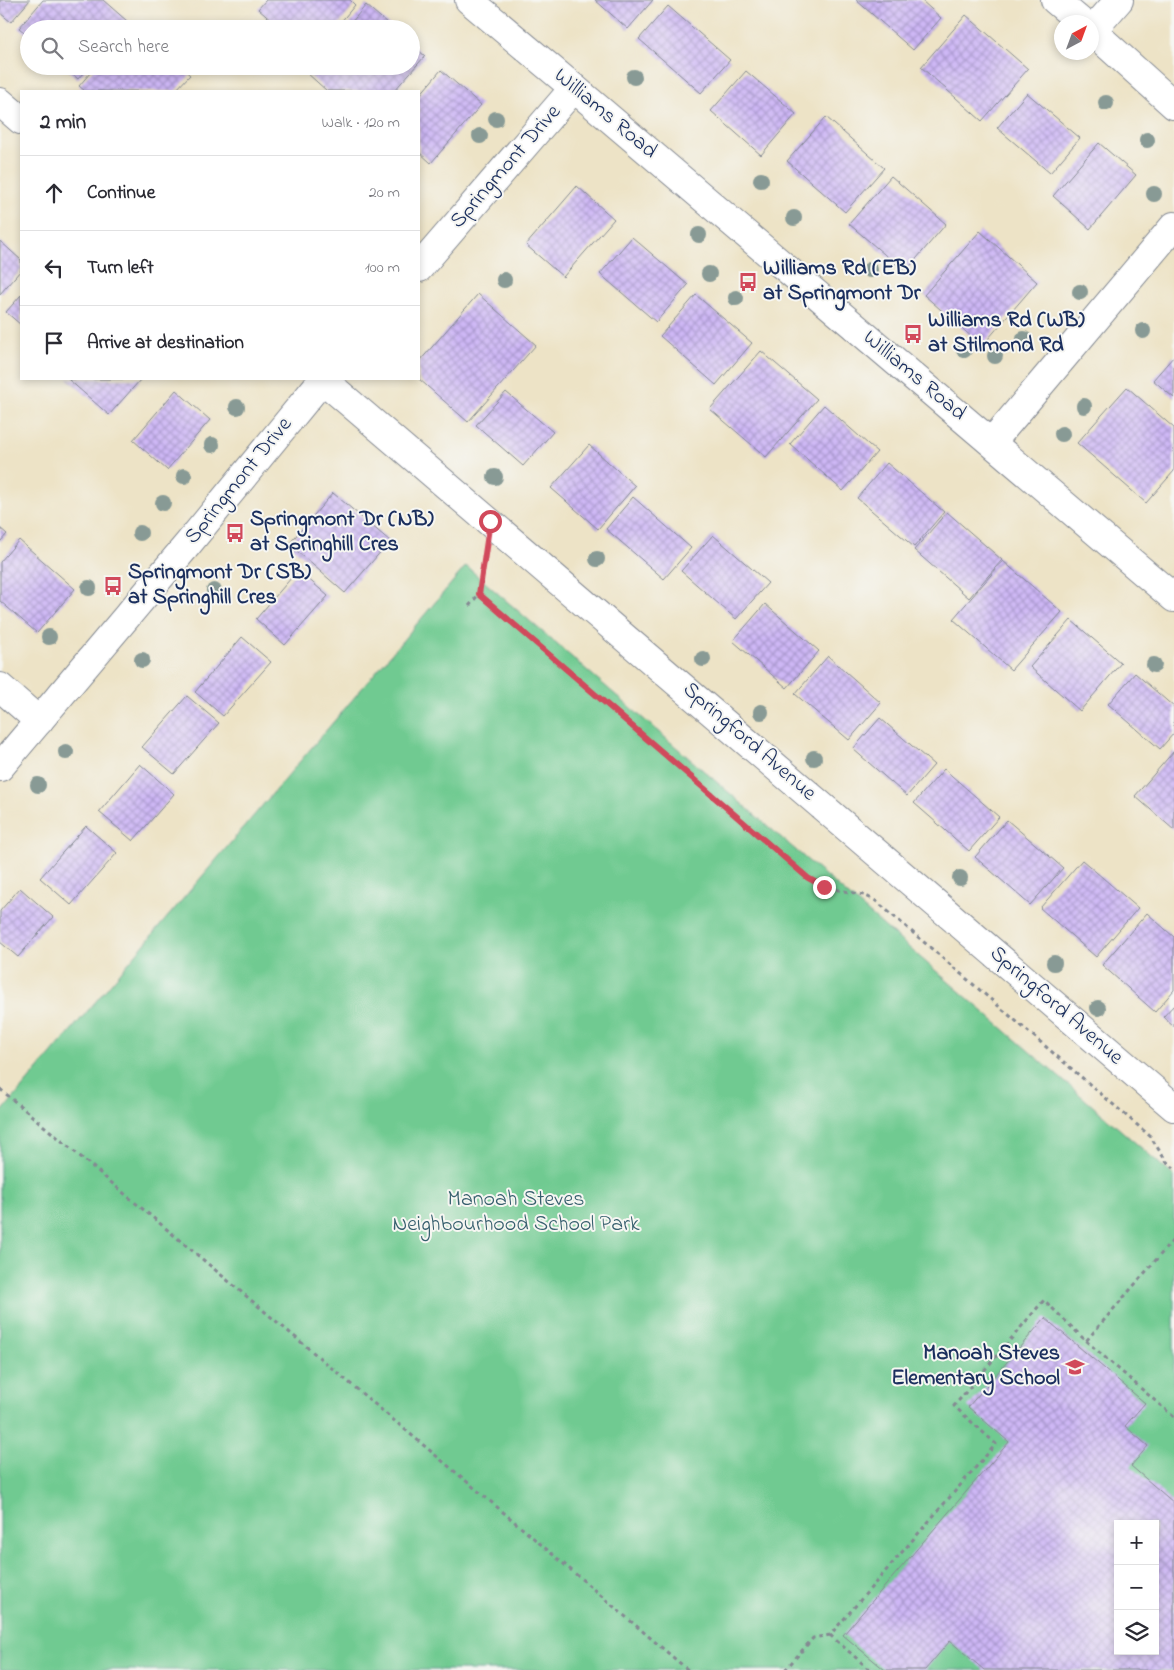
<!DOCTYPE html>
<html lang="en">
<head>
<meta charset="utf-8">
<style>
  :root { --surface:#fff; --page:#f7f7f7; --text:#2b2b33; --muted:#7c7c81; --line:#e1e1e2 }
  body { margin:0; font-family:"Indie Flower",sans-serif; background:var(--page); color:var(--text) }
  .controls { position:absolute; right:15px; bottom:15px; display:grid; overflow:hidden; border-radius:0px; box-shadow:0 2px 8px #0003 }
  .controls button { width:45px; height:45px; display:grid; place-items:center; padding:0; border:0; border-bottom:1px solid var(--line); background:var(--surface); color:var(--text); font:25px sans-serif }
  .compass { position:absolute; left:1054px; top:15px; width:45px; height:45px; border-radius:50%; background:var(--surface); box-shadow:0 2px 8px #0003; rotate:41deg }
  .stop { position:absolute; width:15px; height:15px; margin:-11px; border:4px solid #d1495b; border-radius:50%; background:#fff }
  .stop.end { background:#d1495b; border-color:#fff; box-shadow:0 1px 5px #0008 }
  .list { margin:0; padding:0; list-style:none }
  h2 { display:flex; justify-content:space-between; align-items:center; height:65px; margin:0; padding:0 20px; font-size:21px }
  h2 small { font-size:16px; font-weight:400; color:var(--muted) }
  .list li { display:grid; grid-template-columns:32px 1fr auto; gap:15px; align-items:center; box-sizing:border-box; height:75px; padding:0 20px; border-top:1px solid var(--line) }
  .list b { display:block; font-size:19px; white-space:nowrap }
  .list em { font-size:16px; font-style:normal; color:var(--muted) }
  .icon { flex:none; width:28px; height:28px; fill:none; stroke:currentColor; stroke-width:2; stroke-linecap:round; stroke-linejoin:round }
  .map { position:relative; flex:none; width:1174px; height:1670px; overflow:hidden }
  .search { position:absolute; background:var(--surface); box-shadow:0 2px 8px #0003; left:20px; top:20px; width:400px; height:55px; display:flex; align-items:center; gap:12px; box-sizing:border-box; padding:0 18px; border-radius:28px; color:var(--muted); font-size:19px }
  .panel { position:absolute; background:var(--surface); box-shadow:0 2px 8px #0003; left:20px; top:90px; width:400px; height:290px; border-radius:0px }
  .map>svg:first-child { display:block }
</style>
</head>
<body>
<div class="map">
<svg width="1174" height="1670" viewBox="0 0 1174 1670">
  <defs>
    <pattern id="building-cross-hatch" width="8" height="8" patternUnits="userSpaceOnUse" patternTransform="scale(1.25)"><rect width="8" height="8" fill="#ceb7f5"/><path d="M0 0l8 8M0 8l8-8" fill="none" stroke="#a695ca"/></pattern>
  </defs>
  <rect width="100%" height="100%" fill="#f6f6f2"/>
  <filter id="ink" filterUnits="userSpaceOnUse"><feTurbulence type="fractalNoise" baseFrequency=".02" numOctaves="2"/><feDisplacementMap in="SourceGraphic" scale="10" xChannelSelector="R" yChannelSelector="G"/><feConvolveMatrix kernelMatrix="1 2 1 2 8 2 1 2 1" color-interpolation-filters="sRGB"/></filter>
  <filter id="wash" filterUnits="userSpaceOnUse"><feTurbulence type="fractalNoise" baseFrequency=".0096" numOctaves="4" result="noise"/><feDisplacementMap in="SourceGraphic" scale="20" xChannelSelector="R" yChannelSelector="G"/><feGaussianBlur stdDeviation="1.12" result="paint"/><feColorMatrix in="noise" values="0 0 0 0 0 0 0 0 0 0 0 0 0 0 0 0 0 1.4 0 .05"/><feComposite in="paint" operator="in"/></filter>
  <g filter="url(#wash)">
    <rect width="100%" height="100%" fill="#ede3c6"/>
    <path fill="#70ca91" stroke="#467c78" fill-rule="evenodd" d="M 466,566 L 1174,1176 L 1174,1670 L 0,1670 L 0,1114 ZM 1118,1524 L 1155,1524 L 1155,1651 L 1118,1651 Z"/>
    <g id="blocks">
      <g fill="url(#building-cross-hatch)" fill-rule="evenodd">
        <polygon points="0,0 30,0 11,22 0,13"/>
        <polygon points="43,0 103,0 127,21 121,29 29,29 29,36 19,28"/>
        <polygon points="266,0 350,0 355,5 335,29 281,29 258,9"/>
        <polygon points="595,0 653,0 628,29"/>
        <polygon points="856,0 921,0 941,18 913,50"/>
        <polygon points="366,5 394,29 346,29"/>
        <polygon points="668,6 730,60 701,93 639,39"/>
        <polygon points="966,15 1028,69 982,121 921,67"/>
        <polygon points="411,44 425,56 394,91 327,91 307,73 313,66 411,66"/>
        <polygon points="63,66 89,66 78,79"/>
        <polygon points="96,66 180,66 190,75 175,91 85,91 79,86"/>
        <polygon points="441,70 481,105 431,163 419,152 419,96"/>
        <polygon points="746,71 796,114 761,155 711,111"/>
        <polygon points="1027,93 1080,138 1050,173 997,128"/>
        <polygon points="826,117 884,168 845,212 787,161"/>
        <polygon points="1099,143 1136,175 1090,229 1053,196"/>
        <polygon points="891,176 946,224 905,272 849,224"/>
        <polygon points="577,186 614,219 563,277 526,245"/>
        <polygon points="980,231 1037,282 982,346 924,295"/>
        <polygon points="632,237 688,285 656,322 600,274"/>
        <polygon points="0,241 21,260 21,270 0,294"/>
        <polygon points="478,294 536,345 468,422 419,379 419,362"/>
        <polygon points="21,295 21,325 6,312"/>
        <polygon points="696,295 752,343 716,385 660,336"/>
        <polygon points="761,351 817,399 766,457 710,409"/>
        <polygon points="1174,356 1174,398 1153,380"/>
        <polygon points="68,379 141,379 109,415"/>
        <polygon points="1127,387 1174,428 1174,471 1146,503 1077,443"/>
        <polygon points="176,390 210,420 167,470 133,440"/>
        <polygon points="506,392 553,432 523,466 476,425"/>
        <polygon points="824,405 877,452 843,491 790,444"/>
        <polygon points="589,445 635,486 598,529 551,488"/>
        <polygon points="887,463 944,512 914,547 857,498"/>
        <polygon points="333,493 390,541 345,593 289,544"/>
        <polygon points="633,497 691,548 664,579 606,529"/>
        <polygon points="947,512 1002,560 969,598 914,550"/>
        <polygon points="0,528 7,534 0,542"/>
        <polygon points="713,535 768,583 736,619 681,571"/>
        <polygon points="19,540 75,589 37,633 0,601 0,562"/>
        <polygon points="1003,561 1062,612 1011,670 953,619"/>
        <polygon points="298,570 328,596 285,645 256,619"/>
        <polygon points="765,604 819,651 787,688 733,641"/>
        <polygon points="1071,620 1121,663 1080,711 1030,667"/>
        <polygon points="242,637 271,662 223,716 195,692"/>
        <polygon points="828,656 881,703 849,740 795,694"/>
        <polygon points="1135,673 1174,707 1174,733 1160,749 1108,704"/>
        <polygon points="187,696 219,723 174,774 142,747"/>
        <polygon points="880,718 934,765 907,796 853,749"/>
        <polygon points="1174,751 1174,830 1135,796"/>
        <polygon points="140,764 174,794 133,841 99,812"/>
        <polygon points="944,769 999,817 969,851 914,803"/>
        <polygon points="1007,820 1063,868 1030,905 975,857"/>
        <polygon points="86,826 117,853 71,905 40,878"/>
        <polygon points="1082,860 1138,908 1096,957 1040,908"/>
        <polygon points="20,888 53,917 18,957 0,942 0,911"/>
        <polygon points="1147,913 1174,937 1174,990 1155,1012 1102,965"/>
        <polygon points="1174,1005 1174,1027 1163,1017"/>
        <path d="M 1045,1318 L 1145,1403 L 1125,1426 L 1148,1446 L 1131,1466 L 1174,1503 L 1174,1670 L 984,1670 L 950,1641 L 925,1670 L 885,1670 L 843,1635 L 1009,1442 L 968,1407 ZM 1118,1524 L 1155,1524 L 1155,1651 L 1118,1651 Z"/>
      </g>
    </g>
  </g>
  <g filter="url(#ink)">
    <use href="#blocks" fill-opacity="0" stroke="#848992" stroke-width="1"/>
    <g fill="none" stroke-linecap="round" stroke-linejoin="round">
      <g stroke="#848992" stroke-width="30">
        <g id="minor">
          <polyline points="469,0 574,88"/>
          <polyline points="1055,0 1081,22"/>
          <polyline points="1092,31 1174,105"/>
          <polyline points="1092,31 1119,0"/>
          <polyline points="0,102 21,120"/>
          <polyline points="322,379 1174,1107"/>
          <polyline points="992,442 1174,226"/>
          <polyline points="0,687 39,721"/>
        </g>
      </g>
      <g stroke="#848992" stroke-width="30">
        <g id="tertiary">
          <polyline points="419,268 574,88 1174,598"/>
          <polyline points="0,767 188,544 323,379"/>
        </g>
      </g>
      <g stroke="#848992" stroke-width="3" stroke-dasharray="4 4" stroke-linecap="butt">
        <polyline points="485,556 479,594 808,878 824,887 864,895 876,901 1150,1136 1166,1161 1174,1168"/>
        <polyline points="469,606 479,594"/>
        <polyline points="0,1089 503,1512 688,1670"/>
        <polyline points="1086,1341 1174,1417"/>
        <polyline points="830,1635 870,1670"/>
        <polyline points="785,1670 813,1638 830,1635 996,1444 954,1406 1044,1300 1086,1341 1174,1239"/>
      </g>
      <use href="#minor" stroke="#fff" stroke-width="28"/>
      <use href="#tertiary" stroke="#fff" stroke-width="28"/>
    </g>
    <g fill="#889a95">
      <circle cx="634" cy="77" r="8"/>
      <circle cx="1106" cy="103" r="8"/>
      <circle cx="496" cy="119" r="8"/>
      <circle cx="480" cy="136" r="8"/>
      <circle cx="1147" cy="140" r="8"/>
      <circle cx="761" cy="180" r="8"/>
      <circle cx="1154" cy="194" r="8"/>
      <circle cx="794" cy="218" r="8"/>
      <circle cx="699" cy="235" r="8"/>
      <circle cx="870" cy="270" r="8"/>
      <circle cx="709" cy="274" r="8"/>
      <circle cx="504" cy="280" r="8"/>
      <circle cx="1080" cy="292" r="8"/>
      <circle cx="736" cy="298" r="8"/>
      <circle cx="1143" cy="331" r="8"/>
      <circle cx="1024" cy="339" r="8"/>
      <circle cx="964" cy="350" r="8"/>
      <circle cx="995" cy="356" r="8"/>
      <circle cx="1084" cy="406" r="8"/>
      <circle cx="237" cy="407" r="8"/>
      <circle cx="1062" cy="434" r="8"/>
      <circle cx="212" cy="445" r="8"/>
      <circle cx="184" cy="476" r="8"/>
      <circle cx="495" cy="477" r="8"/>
      <circle cx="163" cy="503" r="8"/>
      <circle cx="140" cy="533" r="8"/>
      <circle cx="597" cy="559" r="8"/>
      <circle cx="89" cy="588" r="8"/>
      <circle cx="214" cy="591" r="8"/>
      <circle cx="49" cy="637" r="8"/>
      <circle cx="703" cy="659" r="8"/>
      <circle cx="142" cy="660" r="8"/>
      <circle cx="1154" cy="665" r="8"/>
      <circle cx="761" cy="712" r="8"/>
      <circle cx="66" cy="752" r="8"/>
      <circle cx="814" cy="758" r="8"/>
      <circle cx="38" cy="785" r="8"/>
      <circle cx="960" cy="878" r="8"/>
      <circle cx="1054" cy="963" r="8"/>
      <circle cx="1098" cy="1008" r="8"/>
    </g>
  </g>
  <g fill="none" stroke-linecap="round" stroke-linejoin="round" filter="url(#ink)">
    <polyline stroke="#d1495b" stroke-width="6" points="490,521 479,594 808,878 824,887"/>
  </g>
  <defs>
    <g id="bus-bare" transform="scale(1.5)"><path d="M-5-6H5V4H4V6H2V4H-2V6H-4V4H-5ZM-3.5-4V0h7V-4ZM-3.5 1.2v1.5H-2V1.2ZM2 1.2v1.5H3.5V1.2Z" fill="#d1495b" stroke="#f6f6f2" stroke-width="2.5" paint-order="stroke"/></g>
    <g id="school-bare" transform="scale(1.5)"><path d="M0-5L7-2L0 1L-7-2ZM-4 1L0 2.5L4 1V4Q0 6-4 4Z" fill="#d1495b" stroke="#f6f6f2" stroke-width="2.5" paint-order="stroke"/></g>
  </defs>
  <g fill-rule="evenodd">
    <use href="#bus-bare" x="748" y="282"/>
    <use href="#bus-bare" x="913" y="334"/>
    <use href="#bus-bare" x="235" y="533"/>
    <use href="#bus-bare" x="113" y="586"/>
    <use href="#school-bare" x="1075" y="1367"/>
  </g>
  <g text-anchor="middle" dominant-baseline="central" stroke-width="4" stroke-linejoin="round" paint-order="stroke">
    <g font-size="22" fill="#1b2f5e" stroke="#f6f6f2">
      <text transform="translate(605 114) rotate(40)">Williams Road</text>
      <text transform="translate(506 167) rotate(-49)">Springmont Drive</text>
      <text transform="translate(914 376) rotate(40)">Williams Road</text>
      <text transform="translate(239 481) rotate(-51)">Springmont Drive</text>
      <text transform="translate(749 742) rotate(41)">Springford Avenue</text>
      <text transform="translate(1056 1006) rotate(41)">Springford Avenue</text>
    </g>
    <g font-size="22" font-weight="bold" fill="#1b2f5e" stroke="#f6f6f2" text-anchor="start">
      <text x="763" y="269">Williams Rd (EB)<tspan x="763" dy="25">at Springmont Dr</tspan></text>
      <text x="928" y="321">Williams Rd (WB)<tspan x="928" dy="25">at Stilmond Rd</tspan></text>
      <text x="250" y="520">Springmont Dr (NB)<tspan x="250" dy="25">at Springhill Cres</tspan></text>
      <text x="128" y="573">Springmont Dr (SB)<tspan x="128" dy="25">at Springhill Cres</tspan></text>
      <text x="1060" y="1354" text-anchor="end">Manoah Steves<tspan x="1060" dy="25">Elementary School</tspan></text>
    </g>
    <g font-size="22" fill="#355e6d" stroke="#f6f6f2">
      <text x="516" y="1200">Manoah Steves<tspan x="516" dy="25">Neighbourhood School Park</tspan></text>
    </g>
  </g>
</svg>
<div class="controls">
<button>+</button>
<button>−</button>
<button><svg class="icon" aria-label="layers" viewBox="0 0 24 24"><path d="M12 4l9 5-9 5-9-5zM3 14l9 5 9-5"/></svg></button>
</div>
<svg class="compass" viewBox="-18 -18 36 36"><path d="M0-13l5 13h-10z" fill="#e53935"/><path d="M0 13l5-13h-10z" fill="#7c7c81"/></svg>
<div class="stop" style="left:490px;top:521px"></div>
<div class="stop end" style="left:824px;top:887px"></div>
<div class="search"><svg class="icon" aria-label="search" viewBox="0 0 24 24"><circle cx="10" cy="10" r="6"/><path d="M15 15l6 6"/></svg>Search here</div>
<section class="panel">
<h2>2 min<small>Walk · 120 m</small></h2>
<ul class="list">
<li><svg class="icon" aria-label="ahead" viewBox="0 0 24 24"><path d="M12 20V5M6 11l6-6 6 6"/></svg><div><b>Continue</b></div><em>20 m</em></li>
<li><svg class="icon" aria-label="left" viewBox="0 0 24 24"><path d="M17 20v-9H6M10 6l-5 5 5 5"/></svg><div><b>Turn left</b></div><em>100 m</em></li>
<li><svg class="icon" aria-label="arrive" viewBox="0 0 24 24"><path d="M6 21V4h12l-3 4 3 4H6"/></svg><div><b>Arrive at destination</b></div></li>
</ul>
</section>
</div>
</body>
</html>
